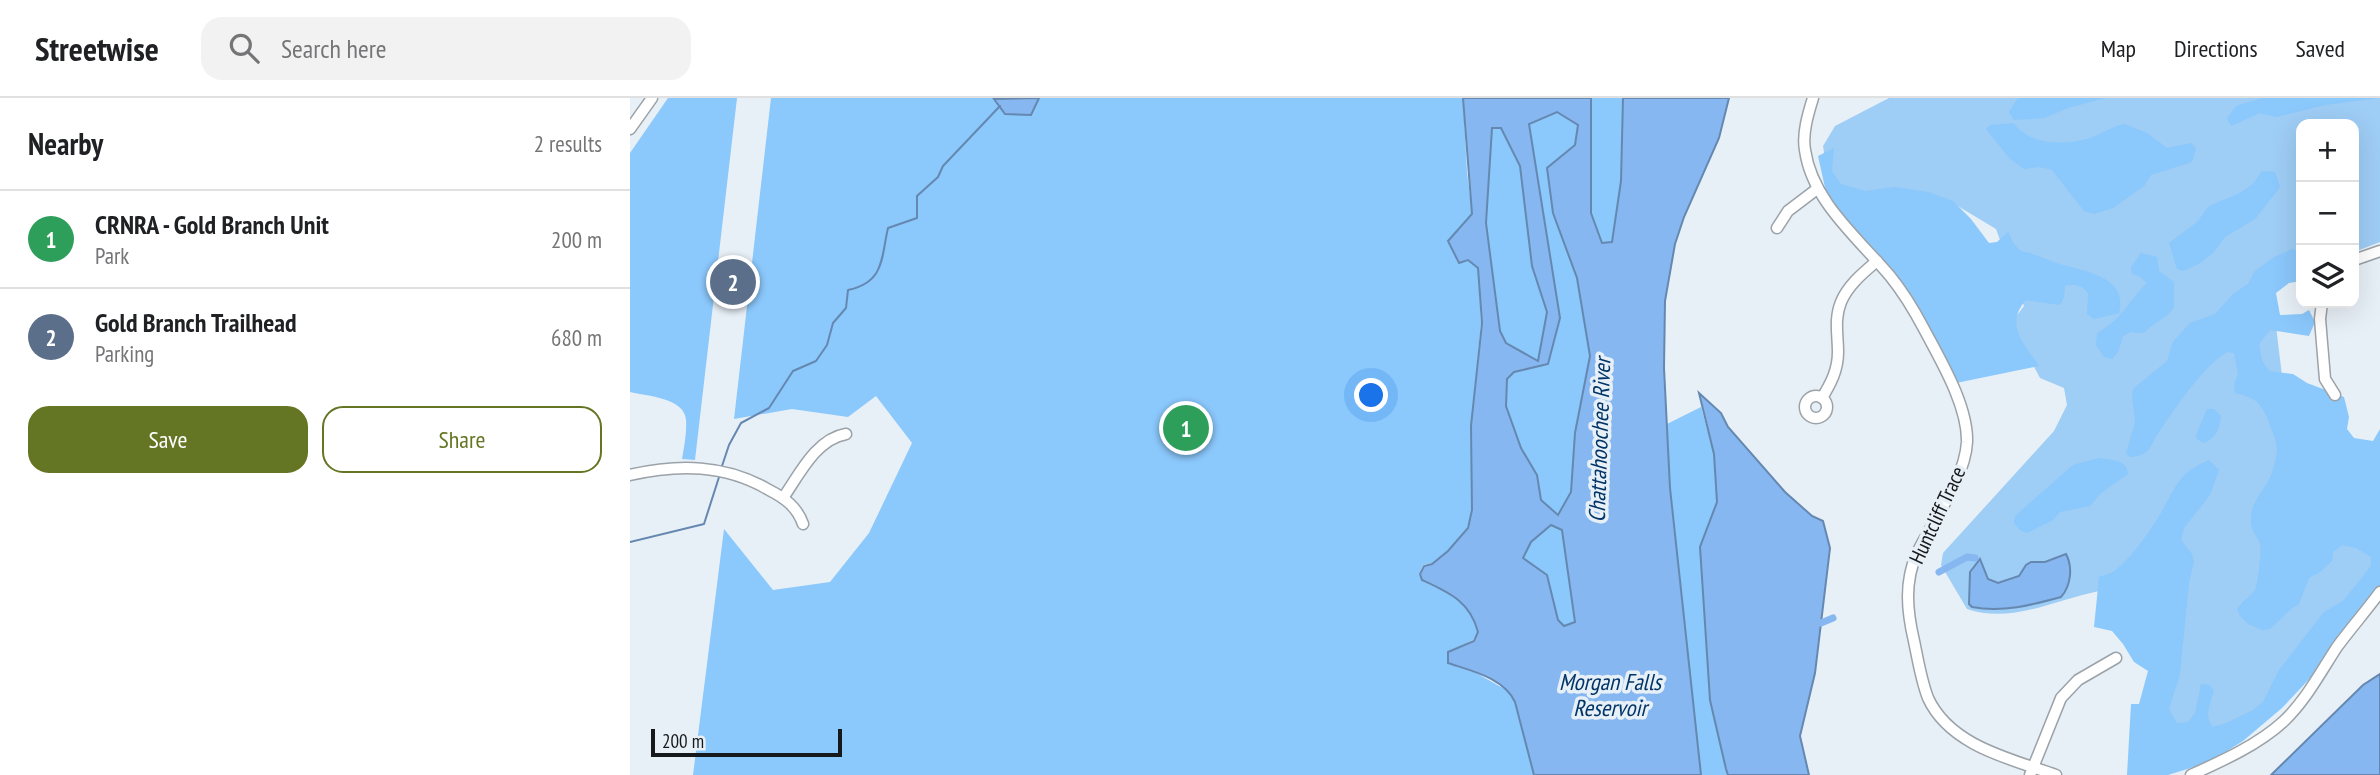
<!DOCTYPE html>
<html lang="en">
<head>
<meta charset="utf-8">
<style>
  :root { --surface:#fff; --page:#f2f2f2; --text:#202124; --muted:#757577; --line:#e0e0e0; --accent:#647523 }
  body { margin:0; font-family:"PT Sans Narrow",sans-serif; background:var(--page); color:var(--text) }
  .controls { position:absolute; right:21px; top:21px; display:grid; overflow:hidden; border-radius:14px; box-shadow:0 7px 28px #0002 }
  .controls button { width:63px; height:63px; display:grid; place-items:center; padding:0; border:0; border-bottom:2px solid var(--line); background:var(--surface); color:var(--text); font:35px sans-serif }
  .scale { position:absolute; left:21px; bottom:18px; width:191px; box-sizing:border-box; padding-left:7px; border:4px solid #16191b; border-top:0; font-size:19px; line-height:24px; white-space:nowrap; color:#16191b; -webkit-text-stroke:5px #e8f0f7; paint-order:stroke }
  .you { position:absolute; left:742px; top:298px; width:24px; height:24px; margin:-18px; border:5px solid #fff; border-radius:50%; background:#1a73e8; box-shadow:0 0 0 10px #1a73e833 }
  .badge { display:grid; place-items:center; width:46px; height:46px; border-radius:50%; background:var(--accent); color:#fff; font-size:23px; font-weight:700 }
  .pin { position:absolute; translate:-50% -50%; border:4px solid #fff; box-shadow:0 2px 7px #0006 }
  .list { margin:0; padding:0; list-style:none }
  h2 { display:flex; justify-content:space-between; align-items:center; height:91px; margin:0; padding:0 28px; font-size:30px }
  h2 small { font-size:23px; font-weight:400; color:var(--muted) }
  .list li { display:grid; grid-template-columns:46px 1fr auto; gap:21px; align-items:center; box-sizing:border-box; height:98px; padding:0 28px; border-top:2px solid var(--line) }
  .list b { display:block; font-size:26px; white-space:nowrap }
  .list p { margin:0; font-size:23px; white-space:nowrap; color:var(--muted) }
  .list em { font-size:23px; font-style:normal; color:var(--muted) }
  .actions { display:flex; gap:14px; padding:21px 28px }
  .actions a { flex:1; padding:16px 0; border:2px solid var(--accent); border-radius:21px; text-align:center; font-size:24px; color:var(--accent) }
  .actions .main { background:var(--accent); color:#fff }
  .icon { flex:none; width:38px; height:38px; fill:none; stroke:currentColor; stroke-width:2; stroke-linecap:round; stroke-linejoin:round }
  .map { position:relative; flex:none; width:1750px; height:677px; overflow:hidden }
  header { display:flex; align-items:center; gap:42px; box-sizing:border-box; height:98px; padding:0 35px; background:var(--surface); border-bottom:2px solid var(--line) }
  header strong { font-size:33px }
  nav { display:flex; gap:38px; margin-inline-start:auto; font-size:24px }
  .search { width:490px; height:63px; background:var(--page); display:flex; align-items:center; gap:18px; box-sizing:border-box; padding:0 24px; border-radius:21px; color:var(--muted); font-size:26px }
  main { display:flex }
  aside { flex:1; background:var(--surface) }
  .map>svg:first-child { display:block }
</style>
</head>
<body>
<header>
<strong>Streetwise</strong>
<div class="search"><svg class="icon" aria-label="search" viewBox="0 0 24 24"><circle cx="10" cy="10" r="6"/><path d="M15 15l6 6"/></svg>Search here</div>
<nav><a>Map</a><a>Directions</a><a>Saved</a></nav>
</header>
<main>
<aside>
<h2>Nearby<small>2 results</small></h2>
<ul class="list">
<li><span class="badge" style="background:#2e9e5b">1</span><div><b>CRNRA - Gold Branch Unit</b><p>Park</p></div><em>200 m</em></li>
<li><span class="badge" style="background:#5c6f8a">2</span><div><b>Gold Branch Trailhead</b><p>Parking</p></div><em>680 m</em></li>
</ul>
<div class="actions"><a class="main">Save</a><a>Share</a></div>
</aside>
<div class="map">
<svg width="1750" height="677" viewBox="0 0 1750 677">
  <rect width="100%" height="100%" fill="#e8f0f7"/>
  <path fill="#9ecdf5" d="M 1259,0 L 1750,0 L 1750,144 L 1724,154 L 1724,26 L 1671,26 L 1671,174 L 1641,186 L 1666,395 L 1750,429 L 1750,486 L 1633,609 L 1588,635 L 1535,626 L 1545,491 C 1520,492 1493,489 1469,493 C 1425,502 1381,526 1337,511 L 1311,467 L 1313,455 L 1424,333 L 1437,307 L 1434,290 L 1410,280 L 1381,225 L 1394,208 L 1366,131 L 1316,101 L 1220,97 L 1198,80 L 1193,48 L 1205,28 Z"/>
  <g fill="#8bc8fc">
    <path d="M 38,0 L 107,0 L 65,362 L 52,361 C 54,349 57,335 56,322 C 55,300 17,298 0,294 L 0,55 Z"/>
    <path d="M 141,0 L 364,0 L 375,17 L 401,17 L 409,0 L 833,0 L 837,74 L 842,116 L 818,143 L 828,165 L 838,163 L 848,170 L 851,225 L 841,328 L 842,412 L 837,430 L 818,453 L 802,465 L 793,467 L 789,476 C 795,489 816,491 827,500 C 838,508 844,521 848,534 L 843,542 L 818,554 L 818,565 L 846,575 L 880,594 L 885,604 L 904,677 L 63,677 L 94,431 L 143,492 L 200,484 L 239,435 L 282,345 L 246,298 L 218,319 L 162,311 L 104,321 Z"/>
    <polygon points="961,0 993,0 991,83 982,144 972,145 961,115"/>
    <polygon points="1391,0 1475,0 1438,10 1414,20 1384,22 1379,14 1387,1"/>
    <polygon points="1632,0 1750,0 1695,7 1647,19 1630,15 1601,28 1597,20 1606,8"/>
    <polygon points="927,14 948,27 945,47 923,115 947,180 960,258 945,335 941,394 928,417 911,402 907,377 891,350 876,307 877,281 883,274 918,266 930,220 899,25"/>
    <path d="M 1383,25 C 1401,47 1431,48 1457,41 C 1469,37 1481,29 1494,26 L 1517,35 L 1537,50 L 1561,45 L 1566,50 L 1562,64 L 1521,77 L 1514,88 L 1483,110 L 1464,116 L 1454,113 L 1422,72 L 1409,69 L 1394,71 L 1380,61 L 1356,31 L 1360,27 Z"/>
    <polygon points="862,30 871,30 890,68 902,168 917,214 908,263 876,245 870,233 856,125"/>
    <path d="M 1204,50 L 1202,73 L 1211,86 L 1235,93 L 1264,89 L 1298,94 L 1323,103 L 1341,121 L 1359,145 L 1367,144 L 1378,134 C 1381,140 1384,148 1390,152 C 1393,154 1397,154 1400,155 C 1409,158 1417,162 1426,165 C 1451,173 1499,177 1489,215 L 1464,221 L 1457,216 L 1458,195 C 1452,187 1444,186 1435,188 L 1434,199 L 1430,207 L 1396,202 C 1374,227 1394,245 1409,268 L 1326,285 L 1282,201 L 1262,171 L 1209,115 L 1196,94 L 1188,58 Z"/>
    <polygon points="1632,73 1645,74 1650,89 1625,121 1595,139 1583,155 1569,166 1553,173 1547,171 1539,145 1567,124 1579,108 1608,96 1623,86"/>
    <path d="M 1662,151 L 1671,154 L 1671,183 L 1659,185 L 1646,195 L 1650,217 L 1672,216 L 1679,212 L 1685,224 L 1679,238 L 1640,232 L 1629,246 L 1632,262 L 1639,273 L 1663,276 L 1677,285 L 1714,299 L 1719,319 L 1717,331 L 1724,340 L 1743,343 L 1750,331 L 1750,490 L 1684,576 L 1652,610 L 1613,643 L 1589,658 L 1567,668 L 1538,677 L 1497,677 L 1501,606 L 1509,606 L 1518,573 L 1504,564 L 1493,546 L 1482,533 L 1464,529 L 1469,479 C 1474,477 1480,476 1484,473 C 1499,464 1523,429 1532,413 C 1548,386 1548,375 1579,362 L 1589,372 L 1580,397 L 1554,430 L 1551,442 L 1562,456 L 1564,464 L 1559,484 L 1550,576 L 1539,611 L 1547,625 L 1558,624 L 1565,615 L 1571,586 L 1579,587 L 1584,592 C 1581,605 1573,618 1583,629 L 1596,625 L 1623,612 L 1633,604 L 1649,572 L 1694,514 L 1714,502 L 1741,468 L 1741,459 L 1726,450 L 1712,447 L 1703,454 L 1702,463 L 1690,474 L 1679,480 L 1669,506 L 1661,511 L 1640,531 L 1632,532 L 1618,526 L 1610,518 L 1607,511 C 1612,503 1620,499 1625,492 C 1628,488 1632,450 1630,445 C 1626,436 1620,431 1621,420 C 1621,403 1635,392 1641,377 C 1644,370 1647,358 1647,351 C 1647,342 1635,312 1629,306 C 1623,299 1613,297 1605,295 L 1604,286 L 1608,276 L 1604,255 L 1597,254 C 1572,269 1544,312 1527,337 C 1524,341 1522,347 1519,351 C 1514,357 1507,359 1500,359 L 1496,355 L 1505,325 L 1502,296 L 1504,290 L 1537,263 L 1543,244 L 1560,225 L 1585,216 L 1603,196 L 1618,186 L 1624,174 L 1644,159 Z"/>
    <path d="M 1511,155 L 1527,159 L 1529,173 L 1544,184 L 1544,210 C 1535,221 1523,225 1514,235 L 1501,234 L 1493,238 L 1488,254 L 1482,261 L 1474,259 L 1466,247 L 1467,235 C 1492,222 1498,203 1517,185 L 1509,178 L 1502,176 L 1501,169 Z"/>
    <polygon points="1071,309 1084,356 1087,404 1070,449 1080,602 1098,677 1071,677 1040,390 1035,327"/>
    <path d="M 1577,311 L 1584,311 L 1591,318 C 1589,331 1587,340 1573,345 L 1567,341 L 1566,337 Z"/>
    <path d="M 1469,360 C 1481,362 1497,361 1498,376 L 1471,395 L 1460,408 L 1430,414 L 1423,422 L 1397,435 L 1390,432 L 1384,425 L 1385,418 L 1443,367 Z"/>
    <polygon points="921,427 932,432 945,524 934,528 928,522 917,477 893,460 901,444"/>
  </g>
  <g fill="#87b7f0" stroke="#6588b0" stroke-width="2" fill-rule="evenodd">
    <polygon points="409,0 401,17 375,16 364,1"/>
    <path d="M 833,0 L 961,0 L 961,115 L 972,145 L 982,144 L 991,83 L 993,0 L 1099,0 L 1089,40 L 1054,119 L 1045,146 L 1035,203 L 1034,270 L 1040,390 L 1071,677 L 904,677 L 885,604 C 874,580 842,573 818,565 L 818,554 L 844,543 L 848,534 C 840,503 818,494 792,482 L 790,476 L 794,468 L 802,466 L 818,453 L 838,430 L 842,412 L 841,328 L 852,225 L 848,170 L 838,162 L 829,165 L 818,143 L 842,116 ZM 927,14 L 948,27 L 945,47 L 917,70 L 923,115 L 947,180 L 960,258 L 945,335 L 941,394 L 928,417 L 911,402 L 907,377 L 891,350 L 876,308 L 877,281 L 884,274 L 918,266 L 930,220 L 899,26 ZM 862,30 L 871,30 L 890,68 L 902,168 L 917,214 L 908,263 L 876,245 L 870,233 L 856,125 ZM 921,427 L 932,432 L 945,524 L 934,528 L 928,522 L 917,477 L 893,460 L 901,444 Z"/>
    <polygon points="1069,295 1091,315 1098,329 1155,394 1182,418 1193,423 1200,450 1185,575 1170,638 1179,677 1098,677 1096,671 1080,602 1070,449 1087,404 1084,356"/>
    <path d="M 1436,456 C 1443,469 1441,488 1431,499 C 1402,507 1372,515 1342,509 L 1339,506 L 1340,474 L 1350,461 L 1358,481 L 1368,485 L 1389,478 L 1396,467 L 1401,464 L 1415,464 Z"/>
    <polygon points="1750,576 1750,677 1641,677 1733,587"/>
  </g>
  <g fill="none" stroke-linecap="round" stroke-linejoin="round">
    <g stroke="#6588b0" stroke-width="2">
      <path d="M 91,371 L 99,347 L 111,325 L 139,310 L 163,273 L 186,263 L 197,247 L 203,225 L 216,210 L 218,192 C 255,184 251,160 258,130 L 287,120 L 287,98 L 308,79 L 313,68 L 370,8"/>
      <polyline points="0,444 74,426 90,376"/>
    </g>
    <g stroke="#87b7f0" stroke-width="7">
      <polyline points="1309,474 1337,459 1345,460"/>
      <polyline points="1191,525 1203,520"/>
    </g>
    <g stroke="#9ba2a8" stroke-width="13">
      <g id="minor">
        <path d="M 1183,0 C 1178,16 1172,36 1175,52 C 1182,103 1228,140 1260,178 C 1273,194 1284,212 1294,231 C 1311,263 1338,308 1337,344 C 1335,381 1303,422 1287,455 C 1274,484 1277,513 1284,543 C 1288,562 1291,582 1298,600 C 1320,648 1381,661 1426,677"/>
        <polyline points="0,31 22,0"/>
        <polyline points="1147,130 1158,113 1187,91"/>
        <polyline points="1724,162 1750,153"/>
        <polyline points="1692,205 1690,221 1695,281 1705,297"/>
        <circle cx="1186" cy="309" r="11"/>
        <path d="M 1192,300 C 1201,285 1208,272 1208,254 C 1208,237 1204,221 1211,204 C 1218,187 1233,175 1247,163"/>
        <path d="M 0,377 C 48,366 95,366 139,392 C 155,400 167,409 173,426"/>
        <path d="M 153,400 C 169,377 186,341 216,336"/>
        <polyline points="1400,677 1431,600 1448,582 1486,560"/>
        <path d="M 1561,677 C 1592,663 1628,647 1654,623 C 1676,602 1690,575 1707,549 C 1721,530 1736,513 1750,494"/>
      </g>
    </g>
    <use href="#minor" stroke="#fff" stroke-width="10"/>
  </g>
  <g text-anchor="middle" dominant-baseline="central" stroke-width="7" stroke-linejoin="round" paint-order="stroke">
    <g font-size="21" fill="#16191b" stroke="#e8f0f7">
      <text transform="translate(1307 417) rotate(-65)">Huntcliff Trace</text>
    </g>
    <g font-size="23" font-style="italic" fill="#013568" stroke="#e8f0f7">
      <text transform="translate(969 342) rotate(-88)">Chattahoochee River</text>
      <text x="980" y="583">Morgan Falls<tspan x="980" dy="26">Reservoir</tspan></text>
    </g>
  </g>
</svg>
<div class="controls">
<button>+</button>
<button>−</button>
<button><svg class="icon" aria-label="layers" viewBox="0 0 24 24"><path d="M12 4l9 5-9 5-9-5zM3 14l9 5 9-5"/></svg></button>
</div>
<div class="scale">200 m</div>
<div class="you"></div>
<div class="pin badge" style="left:556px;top:330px;background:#2e9e5b">1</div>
<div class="pin badge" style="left:103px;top:184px;background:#5c6f8a">2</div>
</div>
</main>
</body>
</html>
